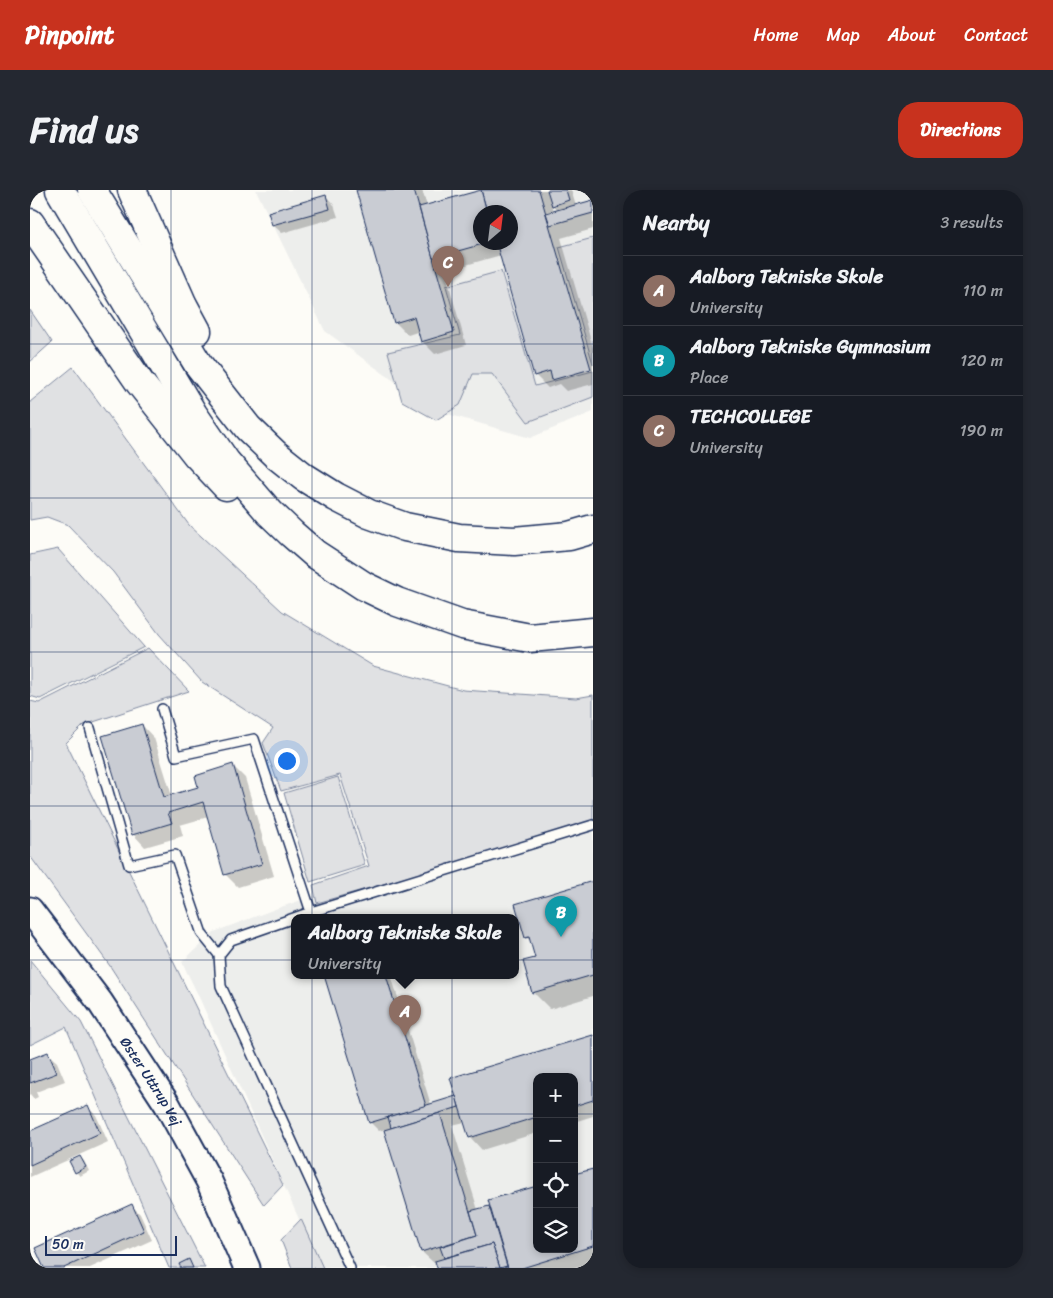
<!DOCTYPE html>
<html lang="en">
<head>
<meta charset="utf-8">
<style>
  :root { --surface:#171b24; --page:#242831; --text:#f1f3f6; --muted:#9ea1a6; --line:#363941; --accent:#c8321e }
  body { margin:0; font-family:Sriracha,sans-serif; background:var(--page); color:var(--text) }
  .controls { position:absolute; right:15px; bottom:15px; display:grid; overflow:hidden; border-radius:10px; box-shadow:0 2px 8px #0003 }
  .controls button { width:45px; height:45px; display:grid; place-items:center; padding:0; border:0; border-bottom:1px solid var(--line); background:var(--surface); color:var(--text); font:25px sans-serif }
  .compass { position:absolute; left:443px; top:15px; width:45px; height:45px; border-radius:50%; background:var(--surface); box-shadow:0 2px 8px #0003; rotate:28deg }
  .scale { position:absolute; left:15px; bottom:12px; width:132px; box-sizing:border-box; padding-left:5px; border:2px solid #1b2f5e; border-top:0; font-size:14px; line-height:18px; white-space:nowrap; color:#1b2f5e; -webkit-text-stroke:4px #fdfcf7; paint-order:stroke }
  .you { position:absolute; left:256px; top:570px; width:18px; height:18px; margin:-12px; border:4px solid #fff; border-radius:50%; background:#1a73e8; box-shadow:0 0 0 8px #1a73e833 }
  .badge { display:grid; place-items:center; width:32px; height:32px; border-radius:50%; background:var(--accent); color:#fff; font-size:16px; font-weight:700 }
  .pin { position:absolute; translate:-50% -41px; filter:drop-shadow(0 1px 2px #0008) }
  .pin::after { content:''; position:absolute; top:26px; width:18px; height:15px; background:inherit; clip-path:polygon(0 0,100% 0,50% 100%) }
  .popup { position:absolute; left:261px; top:724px; width:228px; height:65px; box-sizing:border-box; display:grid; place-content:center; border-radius:10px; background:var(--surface); filter:drop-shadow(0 1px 4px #0005); font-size:16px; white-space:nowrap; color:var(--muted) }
  .popup b { font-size:19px; color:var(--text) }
  .popup::after { content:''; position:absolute; left:50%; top:100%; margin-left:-10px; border:10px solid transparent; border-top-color:var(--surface) }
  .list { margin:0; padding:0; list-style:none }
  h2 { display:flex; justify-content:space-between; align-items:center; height:65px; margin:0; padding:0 20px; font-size:21px }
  h2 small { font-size:16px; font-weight:400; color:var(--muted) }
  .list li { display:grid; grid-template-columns:32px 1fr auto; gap:15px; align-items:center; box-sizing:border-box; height:70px; padding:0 20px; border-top:1px solid var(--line) }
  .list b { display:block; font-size:19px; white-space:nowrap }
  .list p { margin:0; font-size:16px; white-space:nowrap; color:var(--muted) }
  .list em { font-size:16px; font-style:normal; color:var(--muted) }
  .icon { flex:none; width:28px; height:28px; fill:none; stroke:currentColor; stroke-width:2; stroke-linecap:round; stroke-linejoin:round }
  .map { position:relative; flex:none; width:563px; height:1078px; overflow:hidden; border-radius:20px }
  header { display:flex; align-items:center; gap:30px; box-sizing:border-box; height:70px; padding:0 25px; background:var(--accent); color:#fff }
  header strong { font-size:24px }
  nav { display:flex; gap:28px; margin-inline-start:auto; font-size:18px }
  .intro { display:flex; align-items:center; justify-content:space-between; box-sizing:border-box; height:120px; padding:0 30px }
  h1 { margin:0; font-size:35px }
  .button { padding:12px 22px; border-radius:20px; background:var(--accent); color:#fff; font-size:18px; font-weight:700 }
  main { display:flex; gap:30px; padding:0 30px }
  aside { flex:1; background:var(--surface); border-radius:20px; box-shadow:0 2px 8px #0003 }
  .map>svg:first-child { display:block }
</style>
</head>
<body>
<header>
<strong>Pinpoint</strong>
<nav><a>Home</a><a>Map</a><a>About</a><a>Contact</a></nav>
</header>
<div class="intro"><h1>Find us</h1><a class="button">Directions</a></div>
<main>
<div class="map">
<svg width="563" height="1078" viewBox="0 0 563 1078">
  <rect width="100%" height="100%" fill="#fdfcf7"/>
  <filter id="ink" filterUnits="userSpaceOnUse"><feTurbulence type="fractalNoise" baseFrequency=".02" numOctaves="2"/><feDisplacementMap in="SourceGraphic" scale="10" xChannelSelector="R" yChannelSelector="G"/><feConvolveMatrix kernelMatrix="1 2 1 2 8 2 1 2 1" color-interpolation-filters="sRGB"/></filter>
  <g filter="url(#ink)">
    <g fill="#edeeec" fill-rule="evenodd">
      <path d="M 226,0 L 563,0 L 563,222 L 500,248 L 404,220 L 295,141 ZM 450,22 L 480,22 L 480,52 L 450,52 Z"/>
      <path d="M 563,611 L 563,1078 L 291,1078 L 168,805 L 152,772 L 184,742 L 248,718 ZM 265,727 L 485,727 L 485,785 L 265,785 ZM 507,887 L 544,887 L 544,1059 L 507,1059 Z"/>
    </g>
    <g fill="#e0e1e3" stroke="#7e88a0">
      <polygon points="563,48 563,174 529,57"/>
      <polygon points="471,81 505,196 563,181 563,207 498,232 462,184 443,184 430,215 406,230 372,211 358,162 430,145 416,96"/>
      <polygon points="0,120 22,152 0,172"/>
      <polygon points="43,177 159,335 252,421 343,476 433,500 546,508 563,505 563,634 287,713 283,695 339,676 310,585 251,601 233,553 243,538 172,492 129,444 83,382 38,335 17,327 0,330 0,212"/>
      <polygon points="28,359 114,457 10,509 0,506 0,365"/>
      <polygon points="118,458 159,501 54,535 36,553 253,995 234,1015 80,776 0,666 0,511 9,513"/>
      <polygon points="308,587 335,675 280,692 254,603"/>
      <polygon points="0,770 51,832 175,1078 139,1078 36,837 0,855"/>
      <polygon points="271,1029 293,1078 262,1078 251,1050"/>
    </g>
    <g fill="#0003" fill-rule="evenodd">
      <path d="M 327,0 L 392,0 L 397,16 L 452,0 L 541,0 L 546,16 L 563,11 L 563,39 L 531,48 L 563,158 L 563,194 L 536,201 L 529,194 L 518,198 L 505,185 L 471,65 L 415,81 L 436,155 L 405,164 L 392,151 L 390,141 L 378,145 L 365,132 ZM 522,14 L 528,21 L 524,22 ZM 450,22 L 480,22 L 480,52 L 450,52 Z"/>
      <polygon points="296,6 304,15 308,27 252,43 243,35 240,22"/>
      <polygon points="112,535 124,548 142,606 170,598 203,576 215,588 244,686 208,697 195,684 178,627 150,635 153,646 115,657 103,644"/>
      <polygon points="563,692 563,806 520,819 504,803 494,772 506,768 502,752 496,747"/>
      <polygon points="296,785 361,785 401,915 428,907 563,846 563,926 544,932 544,887 507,887 507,943 452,960 440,947 435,932 422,935 448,1020 459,1017 507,1059 544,1059 563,980 563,1073 545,1078 408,1078 407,1074 405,1074 392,1062 355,939 349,941 340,932"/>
      <polygon points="18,864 27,872 35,891 6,902 8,907 4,909 0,904 0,871"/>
      <polygon points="57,917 66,925 78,952 0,987 0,943"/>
      <polygon points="50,967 54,971 59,981 50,986 46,982"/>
      <polygon points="102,1016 110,1024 122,1050 60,1078 16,1078 7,1058"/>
    </g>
    <g fill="#c9ccd3" stroke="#1b2f5e">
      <polygon points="326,0 384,0 424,142 391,152 384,127 364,133"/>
      <polygon points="451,0 509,0 561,179 522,190 520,181 504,186 466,52 480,52 480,22 457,22"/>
      <polygon points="451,0 457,22 450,22 450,52 460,52 403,68 389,17"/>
      <polygon points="517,0 536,0 539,10 522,16"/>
      <polygon points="296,5 300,19 242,35 238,22"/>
      <polygon points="563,10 563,23 520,35 516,23"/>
      <polygon points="112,534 134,607 168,597 165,586 203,574 232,674 194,685 173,612 138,623 142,633 102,645 72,546"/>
      <polygon points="563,691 563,785 502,803 493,771 505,768 499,747 495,748 485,714"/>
      <polygon points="294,785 356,785 396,916 339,933"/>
      <polygon points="563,845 563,910 544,916 544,887 507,887 507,927 439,948 420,888"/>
      <polygon points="18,862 27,883 0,893 0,869"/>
      <polygon points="426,906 429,917 361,938 358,927"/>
      <polygon points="58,915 70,943 0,975 0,941"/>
      <polygon points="410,923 447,1045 391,1062 354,940"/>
      <polygon points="50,966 56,977 45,983 39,971"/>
      <polygon points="563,979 563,1056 492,1078 478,1078 458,1010 507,996 507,1059 544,1059 544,984"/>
      <polygon points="102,1014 114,1041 34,1078 14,1078 5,1058"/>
      <polygon points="459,1016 477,1076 470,1078 462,1054 414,1068 410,1057 447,1045 440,1021"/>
      <polygon points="462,1054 470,1078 407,1078 405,1071"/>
      <polygon points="159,1069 163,1078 151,1078 149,1074"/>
    </g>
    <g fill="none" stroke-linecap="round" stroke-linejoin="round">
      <g stroke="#1b2f5e" stroke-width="12">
        <g id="lane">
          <polyline points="132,519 146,566 224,549 281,722"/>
          <polyline points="60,538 99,675 145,665 172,744 189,765"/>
          <polyline points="320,1078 191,796 189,765 201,750 281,722 563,635"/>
        </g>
      </g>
      <g stroke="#1b2f5e" stroke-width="29">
        <g id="secondary">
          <path id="s1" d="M 0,720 L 70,812 L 137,914 L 179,991 L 217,1078"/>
        </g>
      </g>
      <g stroke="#1b2f5e" stroke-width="31">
        <g id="highway">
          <polyline points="30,0 163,224 196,272 240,323 262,344 285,364 334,396 367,412 432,435 500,448 563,442"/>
          <polyline points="62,0 168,174 218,238 245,264 274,287 306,307 339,324 375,337 429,348 484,351 539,346 563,339"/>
          <polyline points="102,0 152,113 167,141"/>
          <polyline points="0,33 110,193 167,265 196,296"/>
        </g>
      </g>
      <use href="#lane" stroke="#fdfcf7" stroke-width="9"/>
      <use href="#secondary" stroke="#fdfcf7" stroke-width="25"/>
      <use href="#highway" stroke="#fdfcf7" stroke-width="28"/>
    </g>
  </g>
  <path fill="none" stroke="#1b2f5e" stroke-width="1" stroke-opacity="0.55" d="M 141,0 L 141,1078M 282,0 L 282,1078M 422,0 L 422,1078M 0,154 L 563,154M 0,308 L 563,308M 0,462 L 563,462M 0,616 L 563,616M 0,770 L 563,770M 0,924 L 507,924M 544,924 L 563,924"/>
  <g text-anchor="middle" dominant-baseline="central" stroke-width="4.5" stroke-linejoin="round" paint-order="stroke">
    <g font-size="14" fill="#1b2f5e" stroke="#fdfcf7">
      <text stroke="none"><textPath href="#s1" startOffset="210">Øster Uttrup Vej</textPath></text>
    </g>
  </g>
</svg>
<div class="controls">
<button>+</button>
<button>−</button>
<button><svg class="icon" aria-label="locate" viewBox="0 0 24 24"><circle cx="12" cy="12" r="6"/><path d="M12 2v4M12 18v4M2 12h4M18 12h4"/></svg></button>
<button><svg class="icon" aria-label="layers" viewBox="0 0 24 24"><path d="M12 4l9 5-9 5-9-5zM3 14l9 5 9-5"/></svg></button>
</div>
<svg class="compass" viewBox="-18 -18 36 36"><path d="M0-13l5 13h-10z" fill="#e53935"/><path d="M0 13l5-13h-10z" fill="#9ea1a6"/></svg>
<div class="scale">50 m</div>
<div class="you"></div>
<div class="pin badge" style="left:375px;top:846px;background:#8d6e63">A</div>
<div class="popup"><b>Aalborg Tekniske Skole</b>University</div>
<div class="pin badge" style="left:531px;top:747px;background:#0f9aa8">B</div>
<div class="pin badge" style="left:418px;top:97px;background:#8d6e63">C</div>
</div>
<aside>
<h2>Nearby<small>3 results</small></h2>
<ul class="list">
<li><span class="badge" style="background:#8d6e63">A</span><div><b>Aalborg Tekniske Skole</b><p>University</p></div><em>110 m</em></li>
<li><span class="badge" style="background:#0f9aa8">B</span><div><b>Aalborg Tekniske Gymnasium</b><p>Place</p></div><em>120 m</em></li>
<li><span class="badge" style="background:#8d6e63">C</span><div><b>TECHCOLLEGE</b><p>University</p></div><em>190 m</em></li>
</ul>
</aside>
</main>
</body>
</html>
